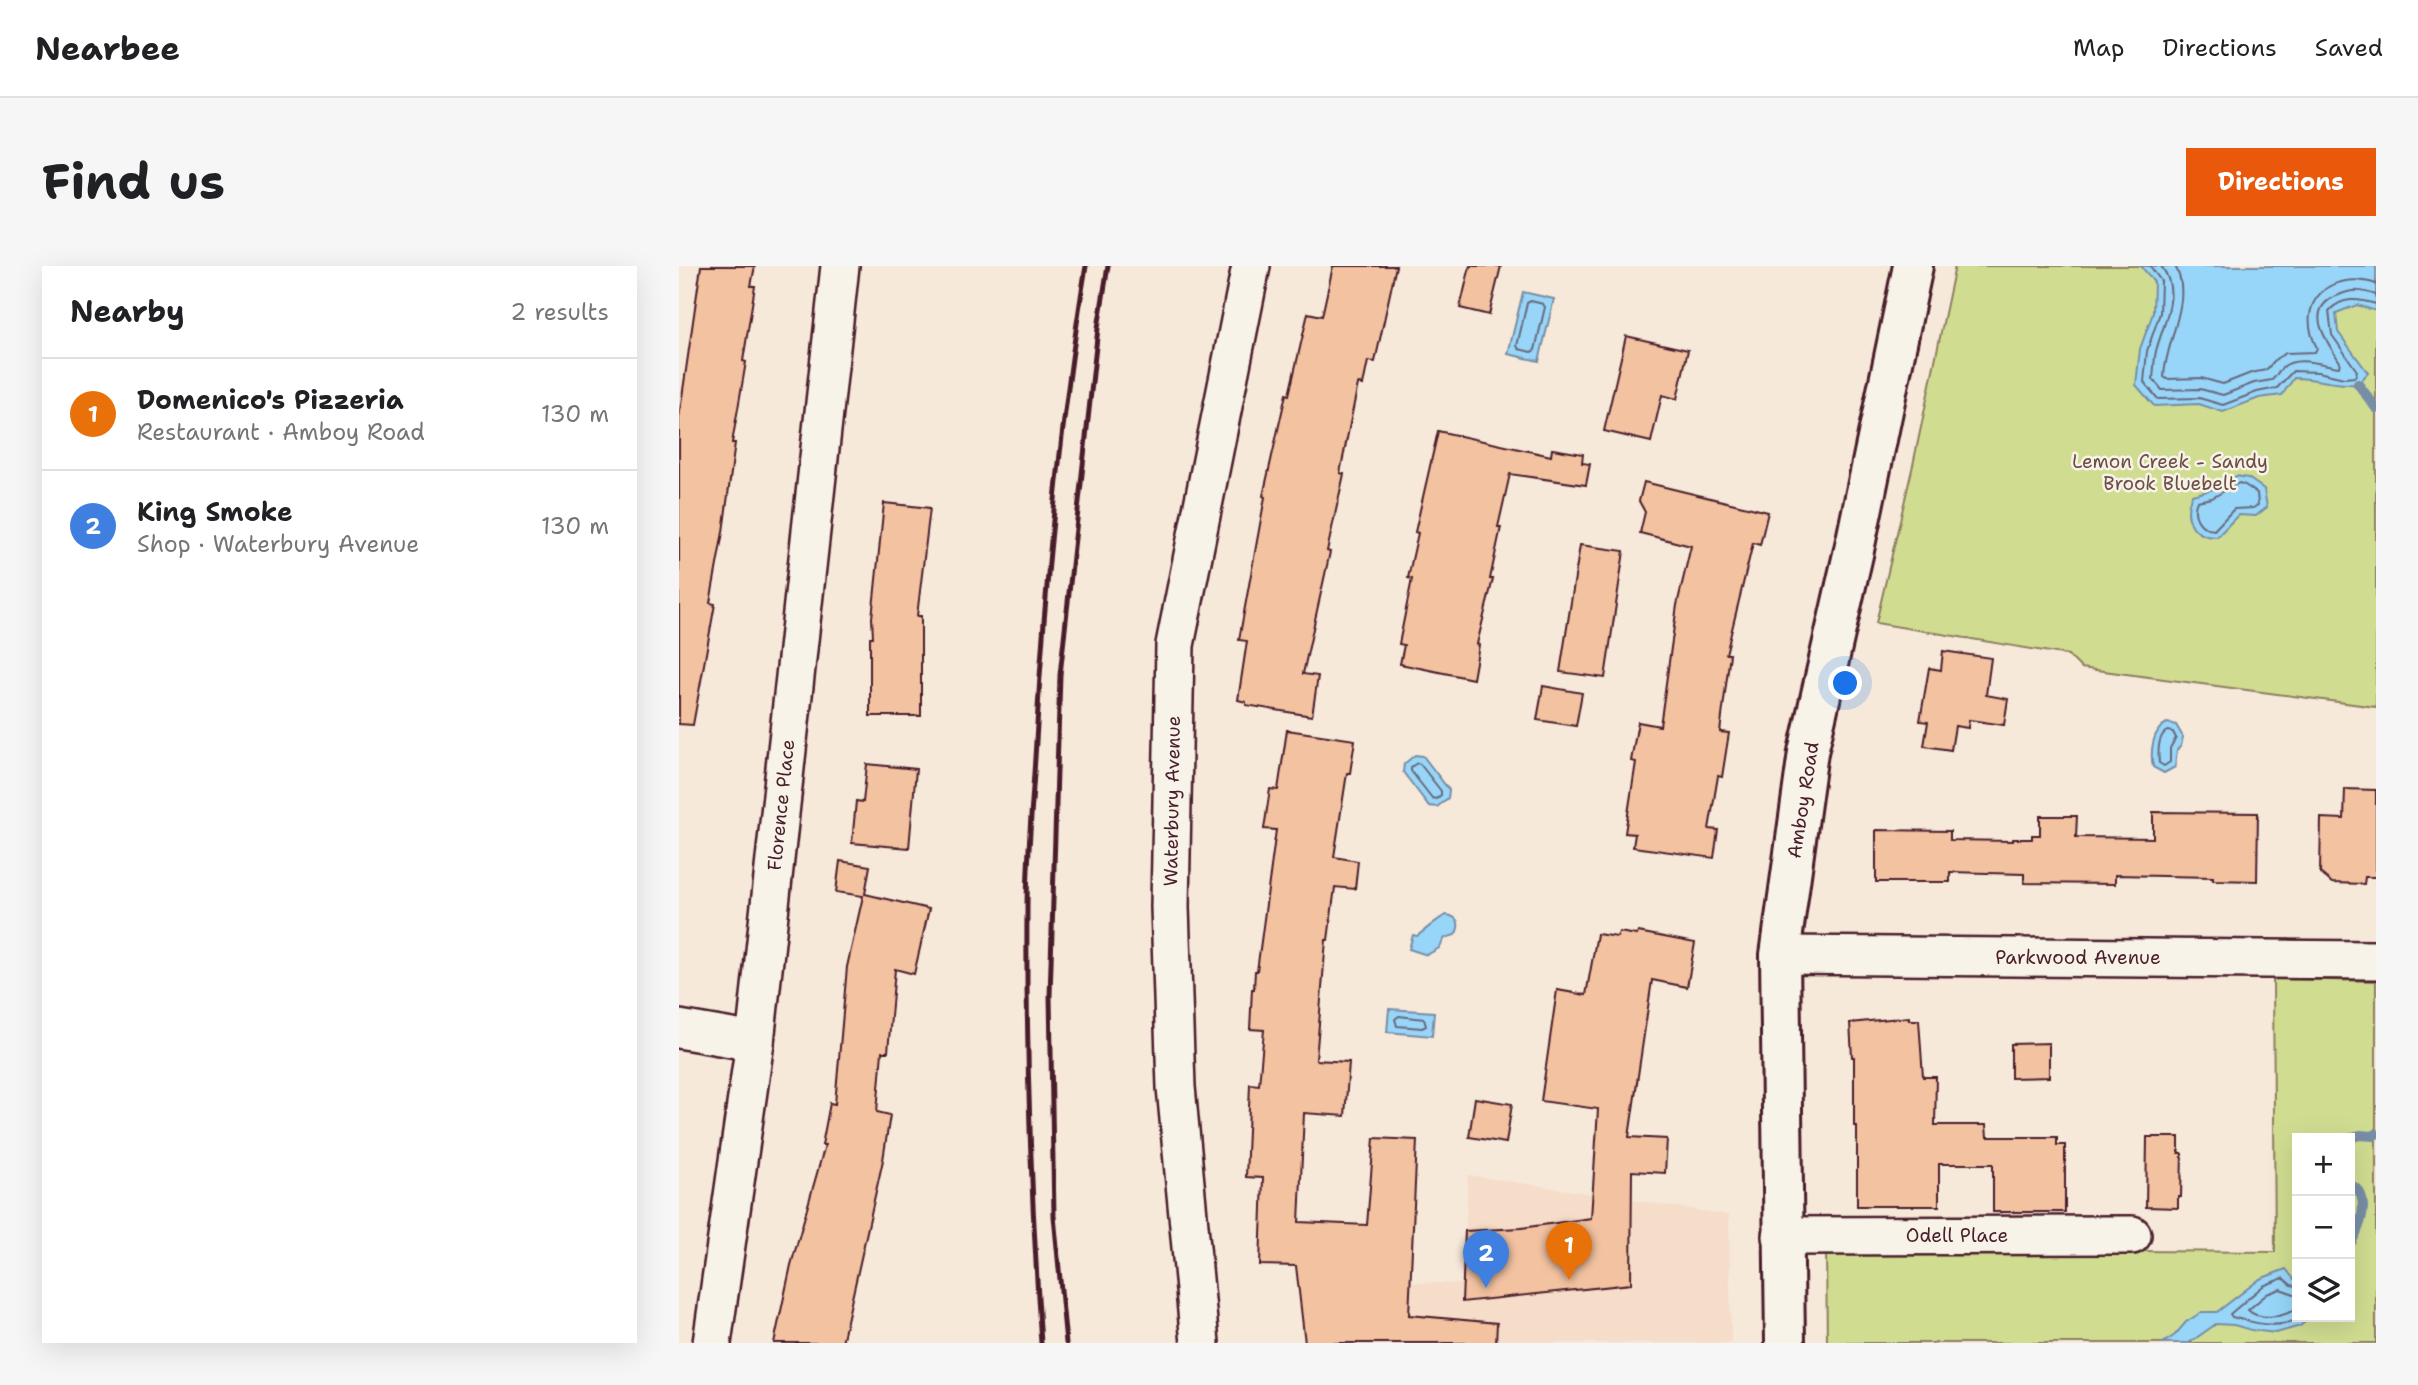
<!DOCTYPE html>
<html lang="en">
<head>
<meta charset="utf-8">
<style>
  :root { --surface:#fff; --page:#f6f6f6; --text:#202124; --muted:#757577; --line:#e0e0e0; --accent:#ea580c }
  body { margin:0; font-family:"Shantell Sans",sans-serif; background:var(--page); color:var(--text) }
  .controls { position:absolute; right:21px; bottom:21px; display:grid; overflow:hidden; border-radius:0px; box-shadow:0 7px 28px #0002 }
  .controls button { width:63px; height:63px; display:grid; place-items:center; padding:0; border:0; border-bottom:2px solid var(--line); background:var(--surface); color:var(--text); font:35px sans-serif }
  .you { position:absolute; left:1167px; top:418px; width:24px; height:24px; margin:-18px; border:5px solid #fff; border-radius:50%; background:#1a73e8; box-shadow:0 0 0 10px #1a73e833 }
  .badge { display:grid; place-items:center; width:46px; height:46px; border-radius:50%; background:var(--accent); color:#fff; font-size:23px; font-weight:700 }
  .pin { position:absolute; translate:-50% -58px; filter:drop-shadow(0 2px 4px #0008) }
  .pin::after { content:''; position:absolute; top:37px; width:24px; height:21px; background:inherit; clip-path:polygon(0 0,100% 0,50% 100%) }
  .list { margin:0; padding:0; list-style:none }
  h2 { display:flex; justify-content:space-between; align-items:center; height:91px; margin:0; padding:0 28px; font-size:30px }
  h2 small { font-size:23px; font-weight:400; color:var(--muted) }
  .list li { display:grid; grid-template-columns:46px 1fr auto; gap:21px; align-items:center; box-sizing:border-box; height:112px; padding:0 28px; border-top:2px solid var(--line) }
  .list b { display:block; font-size:26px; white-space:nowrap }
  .list p { margin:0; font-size:23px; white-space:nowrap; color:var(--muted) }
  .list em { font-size:23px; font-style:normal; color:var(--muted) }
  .icon { flex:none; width:38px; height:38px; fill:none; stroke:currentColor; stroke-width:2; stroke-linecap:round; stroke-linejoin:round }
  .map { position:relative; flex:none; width:1697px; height:1077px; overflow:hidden; border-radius:0px }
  header { display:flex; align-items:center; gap:42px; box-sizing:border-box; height:98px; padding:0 35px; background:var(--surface); border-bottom:2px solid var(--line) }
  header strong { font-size:33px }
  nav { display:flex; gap:38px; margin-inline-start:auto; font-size:24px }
  .intro { display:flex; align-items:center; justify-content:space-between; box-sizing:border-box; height:168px; padding:0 42px }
  h1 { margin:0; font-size:49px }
  .button { padding:18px 32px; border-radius:0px; background:var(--accent); color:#fff; font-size:24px; font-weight:700 }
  main { display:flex; gap:42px; padding:0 42px }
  aside { flex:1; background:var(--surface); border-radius:0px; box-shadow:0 7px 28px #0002 }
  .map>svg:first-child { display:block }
</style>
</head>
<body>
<header>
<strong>Nearbee</strong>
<nav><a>Map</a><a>Directions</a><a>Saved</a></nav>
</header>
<div class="intro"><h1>Find us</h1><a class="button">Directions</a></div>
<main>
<aside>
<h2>Nearby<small>2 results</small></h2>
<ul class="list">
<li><span class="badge" style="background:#e8710a">1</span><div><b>Domenico's Pizzeria</b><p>Restaurant · Amboy Road</p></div><em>130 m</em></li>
<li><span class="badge" style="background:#3f7fe0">2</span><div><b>King Smoke</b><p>Shop · Waterbury Avenue</p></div><em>130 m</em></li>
</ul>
</aside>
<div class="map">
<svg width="1697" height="1077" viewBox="0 0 1697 1077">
  <rect width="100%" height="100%" fill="#f6e9da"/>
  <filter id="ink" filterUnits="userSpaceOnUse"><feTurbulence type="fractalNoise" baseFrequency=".0143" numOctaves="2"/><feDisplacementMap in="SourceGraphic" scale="14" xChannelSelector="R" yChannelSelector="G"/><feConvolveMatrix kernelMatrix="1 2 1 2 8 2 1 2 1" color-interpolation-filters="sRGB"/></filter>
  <g filter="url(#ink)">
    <polygon fill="#f5ddc9" points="789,909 1050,949 1052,1077 668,1077 659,1013 784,1018"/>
    <g fill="#d0dd91" stroke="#8d7e5e" stroke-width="2" fill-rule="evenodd">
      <polygon points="1276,0 1697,0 1697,441 1402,402 1389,389 1197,357 1234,199"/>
      <path d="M 1594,713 L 1697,715 L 1697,1077 L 1148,1077 L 1147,983 L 1596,986 ZM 1618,872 L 1671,872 L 1671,1051 L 1618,1051 Z"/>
    </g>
    <g fill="#97d6f8" stroke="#788da6" stroke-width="2">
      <path d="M 1462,0 L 1697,0 L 1697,45 L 1678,39 L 1657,47 L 1659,66 L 1689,107 L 1679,118 C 1658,120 1637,112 1615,112 L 1603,129 L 1580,132 L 1544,146 L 1520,138 L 1475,140 L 1457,119 L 1461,83 L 1474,47 L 1475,16 Z"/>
      <polygon points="844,26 875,33 860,95 829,88"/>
      <path d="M 1557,210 L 1569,212 L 1585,223 L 1588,241 L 1577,250 L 1559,249 L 1538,271 C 1513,271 1503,251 1513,229 C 1530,225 1543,221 1557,210 Z"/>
      <path d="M 1488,457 L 1497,459 L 1504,471 L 1502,480 L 1498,484 L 1496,501 L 1485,507 L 1474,501 C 1471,486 1473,464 1488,457 Z"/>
      <polygon points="736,489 744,490 770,524 769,532 758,541 750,540 724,506 725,498"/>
      <path d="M 768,649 C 780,651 782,659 776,669 L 766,672 L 760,682 L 748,689 L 730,683 L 734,669 L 738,670 C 747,664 760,651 768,649 Z"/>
      <polygon points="710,743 755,746 753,770 708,766"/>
      <polygon points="1607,1003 1618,1017 1618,1051 1632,1051 1621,1060 1597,1067 1572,1064 1555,1059 1537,1058 1510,1077 1484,1077 1496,1069 1507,1056 1523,1046 1538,1046 1581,1013"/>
    </g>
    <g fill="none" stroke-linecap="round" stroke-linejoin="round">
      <g stroke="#69687d" stroke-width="2">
        <path d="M 1471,0 L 1482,15 L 1481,47 L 1468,85 L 1465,116 L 1479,133 L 1520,132 L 1544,139 L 1578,126 L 1598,122 L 1614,105 L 1639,106 L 1665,112 L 1676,111 L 1678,105 L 1653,69 L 1650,45 C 1663,30 1680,33 1697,38"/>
        <path d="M 1482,0 C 1503,26 1484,58 1477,85 C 1475,94 1475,104 1474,113 L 1483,124 L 1521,123 L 1544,129 L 1575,117 L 1593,114 C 1597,110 1600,104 1604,101 C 1617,89 1644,99 1660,101 L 1661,96 C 1647,75 1623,42 1660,29 C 1675,23 1682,24 1697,29"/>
        <path d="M 1496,0 C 1515,33 1486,76 1485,111 L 1488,113 L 1522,112 L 1544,118 L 1572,107 L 1587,104 L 1598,92 L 1607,87 L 1636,86 L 1638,82 C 1614,36 1652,3 1697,18"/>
        <polygon points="852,35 864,38 866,41 856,84 852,86 840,83 838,80 848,37"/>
        <path d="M 1560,217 L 1566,219 L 1578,227 L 1579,239 L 1574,242 L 1555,243 L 1535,264 C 1520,263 1512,248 1518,235 L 1533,232 Z"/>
        <path d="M 1488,465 L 1494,466 L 1497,472 L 1491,482 L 1491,496 L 1485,500 L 1480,497 C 1479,487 1479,470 1488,465 Z"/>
        <polygon points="738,497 741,498 762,525 762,529 757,533 753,532 732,505 732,501"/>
        <polygon points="720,750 745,753 747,760 743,762 718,760 716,753"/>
        <path d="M 1618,1020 L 1612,1019 L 1604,1012 L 1584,1020 L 1551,1048 L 1553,1051 C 1577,1057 1599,1065 1622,1051"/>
        <path d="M 1618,1029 L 1601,1023 L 1588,1028 L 1569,1044 C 1580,1055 1606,1051 1618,1042"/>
      </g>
      <g stroke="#788da6" stroke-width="10">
        <polyline points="1679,118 1697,142"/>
        <polyline points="1671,872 1681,869 1694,870 1697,868"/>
        <path d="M 1671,918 C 1674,921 1678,922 1680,925 C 1689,940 1680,962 1673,975"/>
      </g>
    </g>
    <g fill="#f2c2a1" stroke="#4a1f2b" stroke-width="2">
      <polygon points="22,0 76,0 72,20 76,20 64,95 67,96 53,177 56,177 44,266 31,337 36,338 14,459 0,458 0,152"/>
      <polygon points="654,0 717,0 696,96 689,95 684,119 679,118 661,207 665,208 648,285 651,286 624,408 639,410 633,450 567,439 567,436 559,434 568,375 560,374 586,231 584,230 607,128 610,129 629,47 643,50"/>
      <polygon points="791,0 822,0 810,49 781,42"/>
      <polygon points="947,70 1009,84 998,133 983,129 972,176 925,165"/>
      <polygon points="759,165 872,190 873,183 904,188 903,197 911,198 907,219 831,208 819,261 822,261 811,313 814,313 798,378 800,379 794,413 721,398 725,379 720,378 733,313 729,312 739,267 736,266"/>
      <polygon points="965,216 1089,246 1081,279 1074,277 1047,388 1051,388 1041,466 1050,467 1043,511 1039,510 1030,563 1039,564 1035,592 954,581 956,568 946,567 957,496 952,495 959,456 981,460 998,339 1012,280 961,267 966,246 960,235"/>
      <polygon points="205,237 251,242 238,350 242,350 242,450 191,450 191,371 194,371 193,352"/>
      <polygon points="901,279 945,285 926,412 881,406"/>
      <polygon points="1264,385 1312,392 1307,429 1329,433 1325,459 1290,454 1289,462 1276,460 1272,484 1245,480 1249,456 1241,455 1250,402 1262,404"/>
      <polygon points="864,420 903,427 897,460 858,454"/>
      <polygon points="608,464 676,474 671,507 668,507 655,591 679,595 676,623 656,621 649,674 647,674 637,794 670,796 666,850 625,847 620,956 688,959 695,872 738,874 730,1049 818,1057 817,1077 626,1077 617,1000 581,999 584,912 567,911 571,818 580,819 585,764 571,763 573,723 575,723 576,705 578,705 597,564 585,563 591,523 599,524"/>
      <polygon points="188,498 237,503 230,582 173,577 177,535 184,536"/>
      <polygon points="1666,523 1697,524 1697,611 1686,611 1685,618 1653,617 1641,607 1642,552 1665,553"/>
      <polygon points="1474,546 1579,547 1578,615 1534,614 1534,611 1436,609 1436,618 1345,617 1345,608 1271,606 1271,616 1197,616 1197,564 1271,565 1271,574 1334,575 1334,573 1353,573 1353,569 1361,569 1361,550 1398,550 1397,571 1474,572"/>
      <polygon points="161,595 191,600 186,628 250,643 235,708 216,703 209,786 203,786 198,846 211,849 204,894 163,1077 95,1077 112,999 146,879 143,879 151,837 156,838 168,701 184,630 157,626"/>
      <polygon points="940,666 958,669 959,666 1016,677 1008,721 973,714 950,871 988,873 986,907 953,905 952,1018 783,1036 786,965 842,962 912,952 919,843 862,835 878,724 907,729 918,668 938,671"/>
      <polygon points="1230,751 1230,754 1240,754 1244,811 1257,811 1256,859 1307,859 1308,871 1378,871 1378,879 1386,879 1386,946 1314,946 1314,898 1260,898 1260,940 1178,940 1178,860 1175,860 1175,791 1173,791 1171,757"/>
      <polygon points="1370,777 1370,811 1332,812 1332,778"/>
      <polygon points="796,832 833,838 827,877 790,871"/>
      <polygon points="1468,871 1500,871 1500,887 1503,887 1502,931 1499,931 1499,942 1467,941"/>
    </g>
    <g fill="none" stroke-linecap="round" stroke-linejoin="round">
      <g stroke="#4a1f2b" stroke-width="42">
        <g id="minor">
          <polyline points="1101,689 1697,694"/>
          <polyline points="0,763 76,776"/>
          <polyline points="1103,970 1453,969"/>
          <polyline points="33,1077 76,776 161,0"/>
          <polyline points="521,1077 497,821 491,641 496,379 572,0"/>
        </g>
      </g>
      <g stroke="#4a1f2b" stroke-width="44">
        <polyline id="secondary" points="1106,1077 1101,689 1129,486 1175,284 1234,0"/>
      </g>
      <use href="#minor" stroke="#f7f3e8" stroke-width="37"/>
      <use href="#secondary" stroke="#f7f3e8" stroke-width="38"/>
      <g stroke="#4a1f2b" stroke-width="5">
        <path d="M 362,1077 C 352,933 347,788 348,643 C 348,587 354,531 357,475 C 366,316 381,157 407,0"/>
        <polyline points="387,1077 375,950 371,730 381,409 419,62 429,0"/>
      </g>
    </g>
  </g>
  <g text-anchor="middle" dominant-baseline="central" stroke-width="5" stroke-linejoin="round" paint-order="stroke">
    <g font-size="19" fill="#6c4e44" stroke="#f7f3e8">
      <text x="1491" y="195">Lemon Creek - Sandy<tspan x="1491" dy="22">Brook Bluebelt</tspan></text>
    </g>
    <g font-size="19" fill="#4a1f2b" stroke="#f7f3e8">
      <text transform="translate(1124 534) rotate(-81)">Amboy Road</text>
      <text transform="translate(493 535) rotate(-89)">Waterbury Avenue</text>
      <text transform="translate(102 539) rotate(-84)">Florence Place</text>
      <text x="1399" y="691">Parkwood Avenue</text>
      <text x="1278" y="969">Odell Place</text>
    </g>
  </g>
</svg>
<div class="controls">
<button>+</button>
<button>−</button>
<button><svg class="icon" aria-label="layers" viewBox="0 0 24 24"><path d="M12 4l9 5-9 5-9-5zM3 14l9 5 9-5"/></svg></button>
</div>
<div class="you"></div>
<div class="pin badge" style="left:890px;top:1014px;background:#e8710a">1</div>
<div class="pin badge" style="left:807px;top:1022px;background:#3f7fe0">2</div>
</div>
</main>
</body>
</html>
